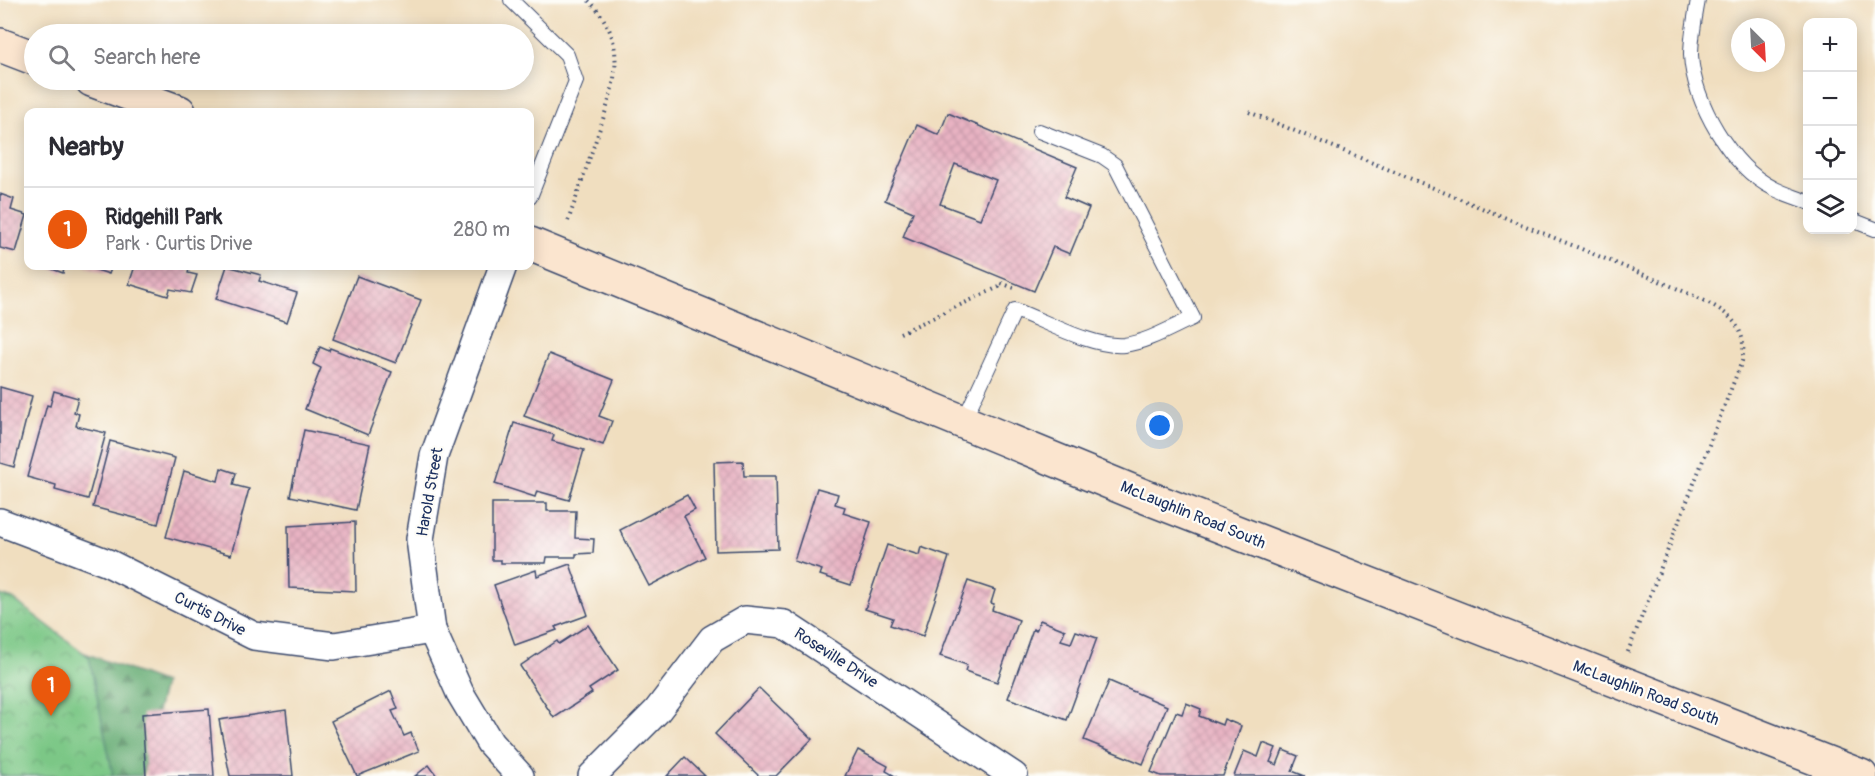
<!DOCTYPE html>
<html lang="en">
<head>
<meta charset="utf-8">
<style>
  :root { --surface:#fff; --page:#f7f7f7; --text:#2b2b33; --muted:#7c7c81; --line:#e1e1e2; --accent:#ea580c }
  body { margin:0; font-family:Pangolin,sans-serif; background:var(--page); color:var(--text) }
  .controls { position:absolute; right:18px; top:18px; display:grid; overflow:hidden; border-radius:12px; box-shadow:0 3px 15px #0003 }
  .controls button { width:54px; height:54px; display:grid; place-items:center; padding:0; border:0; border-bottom:2px solid var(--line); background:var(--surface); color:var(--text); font:30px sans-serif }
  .compass { position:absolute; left:1731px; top:18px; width:54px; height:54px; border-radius:50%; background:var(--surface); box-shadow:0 3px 15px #0003; rotate:156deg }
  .you { position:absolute; left:1160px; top:426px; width:21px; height:21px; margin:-15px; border:4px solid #fff; border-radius:50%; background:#1a73e8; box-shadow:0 0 0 9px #1a73e833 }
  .badge { display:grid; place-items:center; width:39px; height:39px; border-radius:50%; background:var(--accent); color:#fff; font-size:20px; font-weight:700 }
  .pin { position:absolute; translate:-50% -50px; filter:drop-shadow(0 2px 3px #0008) }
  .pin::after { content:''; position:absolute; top:32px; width:21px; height:18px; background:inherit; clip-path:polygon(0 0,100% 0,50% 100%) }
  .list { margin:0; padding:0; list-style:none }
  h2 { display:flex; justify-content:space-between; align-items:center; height:78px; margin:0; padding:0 24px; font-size:26px }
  h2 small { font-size:20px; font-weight:400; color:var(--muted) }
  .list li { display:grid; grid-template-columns:39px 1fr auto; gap:18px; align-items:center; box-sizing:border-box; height:84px; padding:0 24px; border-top:2px solid var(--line) }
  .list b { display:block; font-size:22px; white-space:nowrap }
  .list p { margin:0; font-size:20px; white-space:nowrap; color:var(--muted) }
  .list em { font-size:20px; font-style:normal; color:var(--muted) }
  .icon { flex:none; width:33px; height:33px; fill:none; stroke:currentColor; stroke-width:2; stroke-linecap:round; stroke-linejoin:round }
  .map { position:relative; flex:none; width:1875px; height:776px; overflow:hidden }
  .search { position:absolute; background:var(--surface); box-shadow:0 3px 15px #0003; left:24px; top:24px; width:510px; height:66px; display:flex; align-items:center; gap:15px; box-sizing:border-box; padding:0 21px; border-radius:33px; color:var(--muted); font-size:22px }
  .panel { position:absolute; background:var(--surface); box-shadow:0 3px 15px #0003; left:24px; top:108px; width:510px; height:162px; border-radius:12px }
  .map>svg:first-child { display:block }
</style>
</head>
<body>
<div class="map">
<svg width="1875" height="776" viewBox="0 0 1875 776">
  <defs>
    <pattern id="forest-firs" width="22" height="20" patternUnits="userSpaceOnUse" patternTransform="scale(1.5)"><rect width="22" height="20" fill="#65ac73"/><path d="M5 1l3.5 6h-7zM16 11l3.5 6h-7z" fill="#528c62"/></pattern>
    <pattern id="park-crowns" width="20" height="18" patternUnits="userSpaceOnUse" patternTransform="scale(1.5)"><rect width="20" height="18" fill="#7cc786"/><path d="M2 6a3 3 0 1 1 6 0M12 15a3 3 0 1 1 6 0" fill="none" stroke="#65a271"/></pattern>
    <pattern id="building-cross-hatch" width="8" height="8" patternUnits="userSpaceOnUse" patternTransform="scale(1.5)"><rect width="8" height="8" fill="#e8b2c2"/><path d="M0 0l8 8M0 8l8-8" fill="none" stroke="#c699a9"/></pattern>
  </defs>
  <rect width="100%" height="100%" fill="#fdfcf7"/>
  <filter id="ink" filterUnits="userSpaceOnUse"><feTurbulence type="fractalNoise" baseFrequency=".0167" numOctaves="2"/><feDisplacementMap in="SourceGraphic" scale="12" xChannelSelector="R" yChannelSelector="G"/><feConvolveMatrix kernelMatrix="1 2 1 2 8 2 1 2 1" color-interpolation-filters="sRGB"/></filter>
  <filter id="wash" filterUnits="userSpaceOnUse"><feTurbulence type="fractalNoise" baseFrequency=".008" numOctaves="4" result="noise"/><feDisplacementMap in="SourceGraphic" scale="24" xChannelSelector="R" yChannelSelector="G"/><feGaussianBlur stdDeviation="1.35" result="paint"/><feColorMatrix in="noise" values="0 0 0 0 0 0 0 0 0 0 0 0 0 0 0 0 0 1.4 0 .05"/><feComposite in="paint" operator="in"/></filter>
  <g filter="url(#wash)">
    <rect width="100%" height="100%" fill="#f0debf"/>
    <polygon fill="url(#forest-firs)" stroke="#406e68" stroke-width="1.5" points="0,621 164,683 142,776 0,776"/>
    <polygon fill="url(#park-crowns)" stroke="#4c7b72" stroke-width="1.5" points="0,595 13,599 89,657 113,776 0,776"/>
    <g id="blocks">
      <g fill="url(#building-cross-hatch)" fill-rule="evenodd">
        <path d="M 948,113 L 1077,167 L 1064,197 L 1089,208 L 1070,254 L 1053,247 L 1034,291 L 903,237 L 913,212 L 885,200 L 917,125 L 939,135 ZM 955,164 L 996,180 L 980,219 L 940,204 Z"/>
        <polygon points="0,194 14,199 11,210 27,215 16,252 0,248"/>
        <polygon points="44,266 65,266 63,273"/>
        <polygon points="84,266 112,266 109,274"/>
        <polygon points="135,266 190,266 188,273 197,275 191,293 170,289 168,296 129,284"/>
        <polygon points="227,266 261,275 259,281 297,293 287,322 216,299"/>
        <polygon points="357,276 421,300 396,363 333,339"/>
        <polygon points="320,347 329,351 330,348 392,372 368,435 305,409 321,368 313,364"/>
        <polygon points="549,354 614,380 599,416 612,421 603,445 524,416"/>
        <polygon points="0,387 32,396 14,467 0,463"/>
        <polygon points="54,391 78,398 74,412 79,414 76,426 106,433 88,499 55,490 56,485 27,477 47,405 50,406"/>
        <polygon points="514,423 554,435 552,441 584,450 569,500 537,491 535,497 495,484"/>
        <polygon points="304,430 370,444 356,510 290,496"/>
        <polygon points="110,441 175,458 158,524 93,507"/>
        <polygon points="743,461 744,476 776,476 778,549 716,551 714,462"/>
        <polygon points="221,468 236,473 233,485 249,489 231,555 166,537 184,471 218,481"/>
        <polygon points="817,488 838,494 835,504 845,507 843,513 871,522 851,585 820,575 822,570 794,561"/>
        <polygon points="687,495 695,510 684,516 705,557 649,586 620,530"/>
        <polygon points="492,503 547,503 547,511 576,511 575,538 594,539 593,553 576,554 576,557 547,557 546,563 501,563 501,560 492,560"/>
        <polygon points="355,522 356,591 289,588 288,526"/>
        <polygon points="887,545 919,555 921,547 949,557 923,636 890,625 893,618 865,609"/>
        <polygon points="570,564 588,615 555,627 557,630 515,645 494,585 536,570 537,576"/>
        <polygon points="968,581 995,590 991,603 994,604 992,610 1019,620 997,682 965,671 967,665 940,656"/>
        <polygon points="1040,620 1065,630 1061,640 1071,643 1076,631 1097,638 1067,720 1008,698 1033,629 1036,631"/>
        <polygon points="588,625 618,670 589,689 592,693 554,718 520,666 557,641 559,644"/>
        <polygon points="1109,681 1167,706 1143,764 1084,740"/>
        <polygon points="759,688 812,739 776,776 759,776 715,734"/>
        <polygon points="391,691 398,709 392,711 404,736 411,733 419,751 357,776 331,721"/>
        <polygon points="1186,703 1201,709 1199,716 1222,725 1224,719 1241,726 1223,776 1161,776 1151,772 1176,712 1182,714"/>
        <polygon points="209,709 214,776 146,776 142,714"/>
        <polygon points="286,710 293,776 230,776 219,720"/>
        <polygon points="1263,743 1276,748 1270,762 1277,765 1283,750 1298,756 1292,771 1305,776 1234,776 1244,751 1258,757"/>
        <polygon points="858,750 888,766 886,771 895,776 845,776"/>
        <polygon points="685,757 705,776 667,776"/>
        <polygon points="429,765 437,776 415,776"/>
      </g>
    </g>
  </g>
  <g filter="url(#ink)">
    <use href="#blocks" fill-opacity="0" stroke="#3b496d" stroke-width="1.5"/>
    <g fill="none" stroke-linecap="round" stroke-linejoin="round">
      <g stroke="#3b496d" stroke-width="16">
        <g id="service">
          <polyline points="511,0 567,55 576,81 530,197"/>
          <path d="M 1698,0 C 1695,18 1691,37 1691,55 C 1693,102 1731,167 1773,188 C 1784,194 1796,197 1808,202"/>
          <polyline points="1852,220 1875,229"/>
          <path d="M 963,422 L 1015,310 C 1045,321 1093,348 1124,345 C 1148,342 1172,327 1193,318 L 1115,165 L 1102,156 L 1039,131"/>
        </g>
      </g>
      <g stroke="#3b496d" stroke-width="30">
        <g id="minor">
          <polyline points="503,266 434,456 420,539 432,630 460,693 490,743 520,776"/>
          <polyline points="0,522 108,563 254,636 334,646 432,630"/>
          <polyline points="592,776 657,711 712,639 745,620 784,624 1014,776"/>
        </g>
      </g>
      <g stroke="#3b496d" stroke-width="36">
        <g id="secondary">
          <polyline points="0,45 34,58"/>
          <polyline points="92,80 179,112"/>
          <polyline points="530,244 1141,495 1861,776"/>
        </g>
      </g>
      <g stroke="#3b496d" stroke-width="4" stroke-dasharray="1.5 4.5" stroke-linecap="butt">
        <path d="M 1249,112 L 1676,288 C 1711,304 1751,316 1742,361 L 1627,654"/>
        <path d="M 568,221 C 578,193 587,165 597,137 C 614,86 632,43 588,0"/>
        <polyline points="900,333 999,287 1001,283 1017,289"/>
      </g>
      <use href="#service" stroke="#fff" stroke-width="14"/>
      <use href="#minor" stroke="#fff" stroke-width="27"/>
      <use href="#secondary" stroke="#fbe5cf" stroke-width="33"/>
    </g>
  </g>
  <g text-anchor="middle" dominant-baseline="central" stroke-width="4.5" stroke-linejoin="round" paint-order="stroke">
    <g font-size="16" fill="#1b2f5e" stroke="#fdfcf7">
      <text transform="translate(430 492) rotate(-80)">Harold Street</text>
      <text transform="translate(1193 515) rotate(22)">McLaughlin Road South</text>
      <text transform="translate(210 614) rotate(27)">Curtis Drive</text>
      <text transform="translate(836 658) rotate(33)">Roseville Drive</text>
      <text transform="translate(1646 693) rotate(21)">McLaughlin Road South</text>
    </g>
  </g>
</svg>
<div class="controls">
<button>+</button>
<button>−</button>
<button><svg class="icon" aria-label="locate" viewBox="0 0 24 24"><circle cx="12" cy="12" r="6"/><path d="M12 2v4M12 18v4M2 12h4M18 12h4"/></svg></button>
<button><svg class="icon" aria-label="layers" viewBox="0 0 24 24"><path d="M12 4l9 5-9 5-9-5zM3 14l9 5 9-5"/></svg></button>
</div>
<svg class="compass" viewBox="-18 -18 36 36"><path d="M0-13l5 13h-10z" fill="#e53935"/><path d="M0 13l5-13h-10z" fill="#7c7c81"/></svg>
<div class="you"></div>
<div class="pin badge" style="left:51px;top:716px">1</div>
<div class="search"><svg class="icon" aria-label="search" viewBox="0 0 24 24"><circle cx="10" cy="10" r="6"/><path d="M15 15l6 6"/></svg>Search here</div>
<section class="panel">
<h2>Nearby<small></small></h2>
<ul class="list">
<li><span class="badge">1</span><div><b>Ridgehill Park</b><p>Park · Curtis Drive</p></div><em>280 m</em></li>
</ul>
</section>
</div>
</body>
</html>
